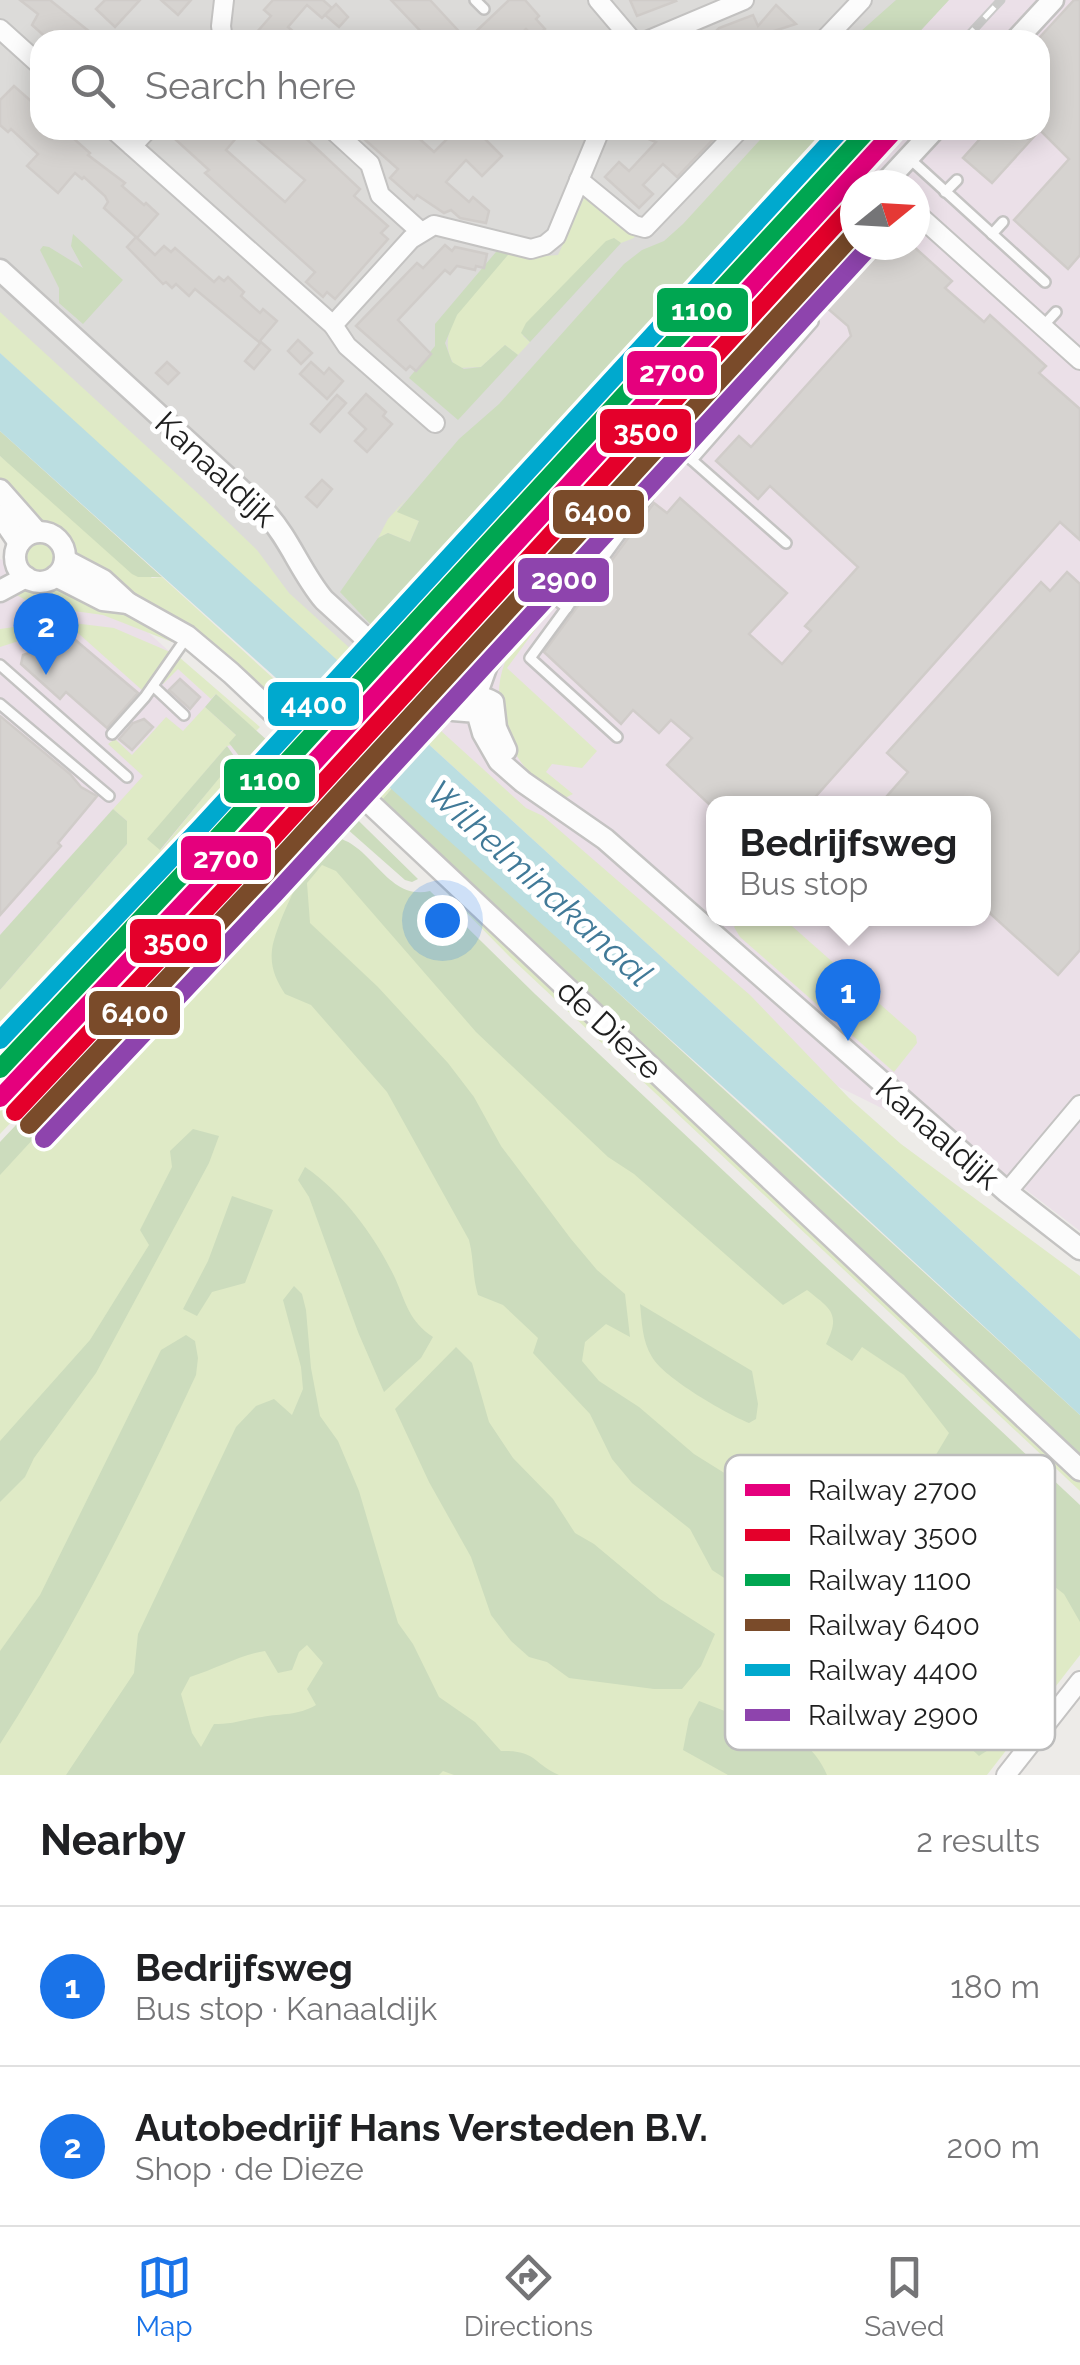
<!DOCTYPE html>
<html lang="en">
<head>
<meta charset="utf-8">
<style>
  :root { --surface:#fff; --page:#f2f2f2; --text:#202124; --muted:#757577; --line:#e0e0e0; --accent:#1a73e8 }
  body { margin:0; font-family:Raleway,sans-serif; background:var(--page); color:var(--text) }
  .compass { position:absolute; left:840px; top:170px; width:90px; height:90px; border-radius:50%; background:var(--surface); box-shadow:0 5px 25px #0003; rotate:72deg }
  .you { position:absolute; left:442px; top:920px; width:35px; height:35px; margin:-25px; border:8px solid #fff; border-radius:50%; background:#1a73e8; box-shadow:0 0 0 15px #1a73e833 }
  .badge { display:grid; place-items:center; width:65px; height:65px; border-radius:50%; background:var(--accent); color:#fff; font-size:32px; font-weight:700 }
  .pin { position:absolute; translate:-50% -82px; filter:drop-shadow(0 2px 5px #0008) }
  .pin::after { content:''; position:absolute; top:52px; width:35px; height:30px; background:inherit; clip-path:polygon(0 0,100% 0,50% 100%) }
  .popup { position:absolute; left:706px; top:796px; width:285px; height:130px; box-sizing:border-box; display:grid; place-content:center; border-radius:20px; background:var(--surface); filter:drop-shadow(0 2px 8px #0005); font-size:32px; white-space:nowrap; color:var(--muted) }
  .popup b { font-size:38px; color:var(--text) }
  .popup::after { content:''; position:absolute; left:50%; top:100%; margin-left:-20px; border:20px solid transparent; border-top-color:var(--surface) }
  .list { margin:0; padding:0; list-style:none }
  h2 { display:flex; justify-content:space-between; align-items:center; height:130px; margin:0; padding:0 40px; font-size:42px }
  h2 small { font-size:32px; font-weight:400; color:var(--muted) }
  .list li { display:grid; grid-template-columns:65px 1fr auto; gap:30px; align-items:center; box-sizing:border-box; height:160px; padding:0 40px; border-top:2px solid var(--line) }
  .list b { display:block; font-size:38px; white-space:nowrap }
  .list p { margin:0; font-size:32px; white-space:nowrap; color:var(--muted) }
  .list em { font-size:32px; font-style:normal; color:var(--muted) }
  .icon { flex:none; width:55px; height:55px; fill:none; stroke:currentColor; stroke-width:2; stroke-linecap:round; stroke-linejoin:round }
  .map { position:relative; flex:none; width:1080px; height:1775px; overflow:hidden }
  .search { position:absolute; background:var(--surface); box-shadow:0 5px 25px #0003; left:30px; right:30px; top:30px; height:110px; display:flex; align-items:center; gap:25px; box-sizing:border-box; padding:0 35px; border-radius:30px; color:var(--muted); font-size:38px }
  .sheet { height:450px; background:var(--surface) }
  nav { display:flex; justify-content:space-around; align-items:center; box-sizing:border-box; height:140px; border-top:2px solid var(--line); background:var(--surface); font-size:28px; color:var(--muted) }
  nav a { display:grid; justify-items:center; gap:5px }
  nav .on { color:var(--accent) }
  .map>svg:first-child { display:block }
</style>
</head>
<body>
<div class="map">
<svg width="1080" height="1775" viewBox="0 0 1080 1775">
  <rect width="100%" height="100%" fill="#edebe8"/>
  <polygon fill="#dcdbd9" points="0,0 949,0 912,40 40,40 40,130 830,130 339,664 0,353"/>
  <g fill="#ebe0e8" fill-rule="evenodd">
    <path d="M 949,0 L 1080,0 L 1080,1231 L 987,1160 L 762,1049 L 390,709 L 382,705 L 420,663 L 381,618 L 830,130 L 1040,130 L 1040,40 L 912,40 ZM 855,185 L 915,185 L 915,245 L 855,245 ZM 713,804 L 983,804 L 983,918 L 713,918 Z"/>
    <polygon points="0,559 139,624 269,742 262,750 305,789 313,781 322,789 237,873 0,1129"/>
  </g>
  <g fill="#dfeac6">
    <polygon points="855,189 855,195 723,344 717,339"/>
    <path d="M 586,194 L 637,231 L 634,238 L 621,243 L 614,238 L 523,336 L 530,342 L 518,355 L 505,345 L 481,367 L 457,368 C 424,330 488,277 513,249 L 545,256 L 558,255 Z"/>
    <polygon points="855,228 855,234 806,289 816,297 813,300 805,293 684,436 681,433"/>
    <polygon points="0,312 204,499 257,550 289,593 526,808 543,816 750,995 849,1098 901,1144 1080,1276 1080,1339 390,709 382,705 0,353"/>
    <polygon points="0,456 152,578 162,577 393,787 381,801 184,623 82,562 64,535 37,521 0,478"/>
    <polygon points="629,494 635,497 636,506 629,501 562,592 555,586 598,527"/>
    <polygon points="407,498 397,511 419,521 410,542 388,533 378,538 388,519"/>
    <circle cx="40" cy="557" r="13"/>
    <polygon points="59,587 166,632 174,636 172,642 103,615 37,606 11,592 21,588"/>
    <path d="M 543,605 L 551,608 L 507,668 L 597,751 L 582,768 L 552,764 L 546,772 L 573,794 L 565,798 C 516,778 485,713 505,662 C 513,640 529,623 543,605 Z"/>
    <polygon points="31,614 48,620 114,628 170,652 143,691 69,625 0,647 0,629 14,627"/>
    <polygon points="179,657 260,727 256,731 216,694 211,699 178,669 163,684 161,682"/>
    <polygon points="205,707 236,735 232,745 227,746 148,839 161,850 225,770 232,770 242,761 247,766 0,1027 0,990 127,844 127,821 113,809 143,776 108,744 115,739 132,755 166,717 183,731"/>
    <polygon points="310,786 324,800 318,809 330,823 313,828 265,868 254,884 206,915 0,1134 0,1110 288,805 293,806"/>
    <polygon points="323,846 1080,1525 1080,1655 987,1775 0,1775 0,1143 223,908 257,888 307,847 314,856"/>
    <polygon points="451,890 1080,1481 1080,1491 510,957 446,892"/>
    <polygon points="742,918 784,919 916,1036 917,1043 894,1072 740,937 734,927"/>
  </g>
  <g fill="#ccdcbd" fill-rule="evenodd">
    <polygon points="896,0 949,0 912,40 851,40"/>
    <polygon points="769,130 830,130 373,627 340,592 378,538 388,533 410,542 419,521 397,512 459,439 499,404 624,264 642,250 664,241 683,224"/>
    <polygon points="73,234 123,280 83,324 59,303 59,288 40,250 43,246 49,247 83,268 71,246"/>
    <polygon points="614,238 621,243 530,342 521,333 526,323 606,241"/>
    <polygon points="501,246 513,249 457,315 445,343 452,362 464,369 481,367 505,345 518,355 458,420 409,378 435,346 435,324"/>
    <polygon points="717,339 723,344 575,521 496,629 472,607"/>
    <polygon points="0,431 162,577 138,577 132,574 0,456"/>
    <polygon points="469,609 494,631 447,677 432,674 418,665"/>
    <polygon points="216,694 269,742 247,766 229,743 236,735 205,707"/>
    <polygon points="227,746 239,763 232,771 225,771 160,850 147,839"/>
    <polygon points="316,779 418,879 412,882 405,880 346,828 330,823 318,809 324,800 310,786"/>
    <polygon points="393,787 1080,1415 1080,1460 381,801"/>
    <polygon points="113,809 127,821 127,844 0,990 0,935"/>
    <path d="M 327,837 C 370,835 384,902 430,891 L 535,994 L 1080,1505 L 1080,1622 L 1064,1594 L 947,1503 L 934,1458 L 949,1433 L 904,1375 L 862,1347 L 852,1361 L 826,1344 C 841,1314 831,1309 807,1290 L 783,1305 L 634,1174 L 608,1157 L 476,1032 L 336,871 L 322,865 L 307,883 L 310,923 L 378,987 L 448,1063 L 474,1097 L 501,1146 L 571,1239 L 597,1270 L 625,1294 L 630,1337 L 606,1324 L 585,1342 L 582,1361 L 599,1381 L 639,1407 L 694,1454 L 769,1501 L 732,1583 L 712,1570 L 690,1529 L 632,1483 L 612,1459 L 590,1414 L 533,1353 L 538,1338 L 503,1305 L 478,1295 C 472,1275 474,1259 469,1240 L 387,1092 L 311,1005 L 285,994 C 276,980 270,967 272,950 C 274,930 301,872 314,857 L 307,847 Z"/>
    <polygon points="160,972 168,991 164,997 0,1175 0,1142"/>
    <polygon points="193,1129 219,1136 209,1163 96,1373 34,1458 25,1477 0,1502 0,1441 90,1340 149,1245 140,1230 172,1167 170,1151"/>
    <path d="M 305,1167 C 343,1193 375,1236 395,1278 C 406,1303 409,1321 433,1337 L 421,1358 L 384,1392 L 358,1332 L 309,1197 L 298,1180 Z"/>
    <polygon points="232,1196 273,1210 245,1283 212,1292 197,1316 183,1309 208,1261"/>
    <path d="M 294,1286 L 302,1294 L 306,1310 L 311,1368 L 320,1416 L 338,1441 L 359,1491 L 398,1623 L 413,1644 L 439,1697 L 475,1722 L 501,1751 C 537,1750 533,1764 559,1775 L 454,1775 L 443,1771 L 439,1775 L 66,1775 L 134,1673 L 138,1634 L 236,1427 L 256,1406 L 274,1399 L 292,1415 L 303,1389 L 301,1367 L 283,1300 ZM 307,1645 L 323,1663 L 307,1689 L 316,1705 C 297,1716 283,1713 262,1717 C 244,1719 232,1725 214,1724 L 201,1747 L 192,1733 L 181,1694 L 190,1677 C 216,1669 240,1655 265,1651 L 278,1673 L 292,1670 L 299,1652 Z"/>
    <path d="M 640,1304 L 752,1371 L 758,1404 L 756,1419 L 749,1423 C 725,1413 664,1378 652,1357 C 642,1341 642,1322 640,1304 Z"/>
    <path d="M 186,1335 L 195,1341 L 198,1358 L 196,1375 C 137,1502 76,1626 0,1744 L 0,1651 L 40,1595 L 161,1350 Z"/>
    <polygon points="456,1347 472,1363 489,1422 513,1458 553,1499 575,1533 594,1544 660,1599 715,1634 701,1666 682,1689 654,1689 569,1678 547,1662 529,1657 511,1641 491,1615 471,1557 429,1482 395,1409"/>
    <path d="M 777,1510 L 819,1542 L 831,1563 L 902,1621 L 923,1652 L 952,1674 L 960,1692 L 1012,1705 C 1017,1732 1000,1743 979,1756 L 960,1738 L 936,1734 L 910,1718 L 907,1698 L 884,1694 L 827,1640 L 751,1580 L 748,1576 L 751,1567 Z"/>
    <path d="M 699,1701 L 748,1720 L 759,1716 C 788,1730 814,1744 827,1775 L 728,1775 L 683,1750 L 689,1719 Z"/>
  </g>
  <g fill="#f7e8cb">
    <circle cx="68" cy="1112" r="12"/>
    <polygon points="970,1627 983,1643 979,1653 974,1656 956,1642"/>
  </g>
  <polygon fill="#dddcdb" points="381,618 426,659 306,790 261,748"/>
  <polygon fill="#bbdee1" points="0,353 336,659 382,705 390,709 1080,1339 1080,1415 770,1129 388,786 376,770 304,703 0,431"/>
  <g fill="#d6d3d0" stroke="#d0ccc9" stroke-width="2.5">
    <polygon points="20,0 50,0 100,40 49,40 32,25 38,14"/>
    <polygon points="105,0 140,0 115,27 96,9"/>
    <polygon points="161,0 191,0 178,15"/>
    <polygon points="273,0 323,0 332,8 322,18 307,5 288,27 303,40 250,40 271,16 264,10"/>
    <polygon points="391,0 430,0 467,40 509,0 525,0 539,16 536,19 545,29 535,38 526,29 514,40 429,40"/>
    <polygon points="630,0 675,0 676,1 637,16"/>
    <polygon points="1074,0 1080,0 1080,255 1068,269 1014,220 1069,159 1040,130 992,183 963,158 988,130 1040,130 1040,37"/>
    <polygon points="336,4 348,17 339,27 325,15"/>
    <polygon points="776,5 796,24 746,40 707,40 719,28 753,15 758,26"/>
    <polygon points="14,86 40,109 40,130 64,130 90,153 88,155 125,183 122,186 144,205 146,203 158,214 137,238 104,208 108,202 105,196 84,177 82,179 75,173 58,193 27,166 38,154 11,129 8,132 0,125 0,100"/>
    <polygon points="165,130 243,130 226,150 285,202 305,180 246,130 297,130 360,189 354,196 388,226 381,233 388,239 335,299 327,292 323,297 306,282 315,272 205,173 209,170"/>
    <polygon points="369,130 389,130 397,137 403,130 409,135 412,132 434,152 456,130 489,130 482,136 502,156 482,176 466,160 446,182 469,202 473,197 489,211 486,223 460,218 451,210 444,213 417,195 414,199 390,178 398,169 363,138"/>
    <polygon points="626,130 722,130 677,177 663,164 643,185 653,194 639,208 605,177 619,162 629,171 656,142"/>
    <polygon points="136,237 155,255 164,246 171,252 175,248 214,282 219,277 224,281 228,277 244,292 241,296 260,313 263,309 277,321 259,342 195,289 189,296 176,284 172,288 166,282 163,284 127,247"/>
    <polygon points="445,245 452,251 455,247 487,254 484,268 476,266 475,270 457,266 450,274 445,270 398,320 431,354 416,371 410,366 406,370 356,326 417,263 423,268"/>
    <polygon points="883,245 912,245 952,281 945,288 984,322 990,315 1046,366 1039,373 1080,409 1080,540 1060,522 809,804 709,804 667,765 692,738 671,720 659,733 633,710 621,724 544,652 654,503 667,513 680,498 787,593 749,634 782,664 811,631 805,626 858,567 770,486 758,499 716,461 739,436 751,447 851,336 848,326 827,308"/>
    <polygon points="298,340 312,353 301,364 288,351"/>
    <polygon points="261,342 270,350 254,369 245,361"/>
    <polygon points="167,362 179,373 168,384 156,373"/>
    <polygon points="311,362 324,374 329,368 343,381 327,399 300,374"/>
    <polygon points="366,394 386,412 383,416 392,424 367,452 355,441 366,429 349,413"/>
    <polygon points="337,395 346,403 320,432 311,424"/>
    <polygon points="322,480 332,489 317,507 306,497"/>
    <polygon points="1067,572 1080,584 1080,950 1058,975 983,907 983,804 880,804 908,772 887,753 1041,582 1050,591"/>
    <polygon points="73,638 138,693 107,728 66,692 60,699 21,664 23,655"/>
    <polygon points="180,679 200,697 190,709 169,690"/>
    <polygon points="0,716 70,774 81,787 97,796 58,843 61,846 0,915"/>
    <polygon points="144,719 153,727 132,750 119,739 133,723"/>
  </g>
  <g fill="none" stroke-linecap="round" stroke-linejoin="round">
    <g stroke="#c4c3c2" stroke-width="14">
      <g id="service">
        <polyline points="475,0 484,9"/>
        <polyline points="910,159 1045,282"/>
        <polyline points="945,192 957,180"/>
        <polyline points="992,234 1003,222"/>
        <polyline points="854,259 867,245"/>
        <polyline points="1043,326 1056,312"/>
        <polyline points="667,438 786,543"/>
        <polyline points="692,460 813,322"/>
        <polyline points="543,590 567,608"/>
        <polyline points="0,665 127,777"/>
        <polyline points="153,686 184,715"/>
        <polyline points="0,704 109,796"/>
        <polyline points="112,734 145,697 187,637"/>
        <polyline points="617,737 530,658 648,497 629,482"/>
      </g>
    </g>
    <g stroke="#c4c3c2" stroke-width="22">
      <g id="minor">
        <polyline points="598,0 632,40"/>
        <polyline points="0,29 40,65"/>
        <polyline points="223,40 221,26 224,0"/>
        <polyline points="649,40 744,0"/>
        <polyline points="824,40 862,0"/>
        <polyline points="114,130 333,325 347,346 435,423"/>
        <polyline points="333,130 370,164 380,195 420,231"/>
        <polyline points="132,146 147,130"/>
        <polyline points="579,180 634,225 645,228 739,130"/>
        <polyline points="915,212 1080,360"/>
        <polyline points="333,325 411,239 434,225 531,249 545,245 556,236 600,130"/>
        <polyline points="1007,1192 1080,1105"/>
        <polyline points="1006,1775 1080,1681"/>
      </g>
    </g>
    <g stroke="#c4c3c2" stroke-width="25">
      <g id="tertiary">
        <polyline points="1016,40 1053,0"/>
        <polyline points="883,185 934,130"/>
        <path d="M 0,270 L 265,512 C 290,539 301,573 324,600 L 438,704 L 453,710 L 477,712 L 483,733 L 499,761 L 523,782 L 605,839 L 1007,1192 L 1080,1249"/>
        <polyline points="0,490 37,532"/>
        <polyline points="0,515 19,543"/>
        <circle cx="40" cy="557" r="25"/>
        <polyline points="65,560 103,580 128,603 187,636 231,673 1080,1470"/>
        <polyline points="56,576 103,600 128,603"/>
        <polyline points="0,591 26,577"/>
        <path d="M 420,685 C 445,692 470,690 493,702 L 496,728 L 506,750"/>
        <polyline points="477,712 477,693 487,665 584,532 855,217"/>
      </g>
    </g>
    <use href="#service" stroke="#fcfcfc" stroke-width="9"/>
    <use href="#minor" stroke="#fcfcfc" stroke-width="18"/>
    <use href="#tertiary" stroke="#fcfcfc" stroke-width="20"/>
    <g stroke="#cbcbca" stroke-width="9">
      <g id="rail">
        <polyline points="964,40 1001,0"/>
        <polyline points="0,1083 285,780 882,130"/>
      </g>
    </g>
    <use href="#rail" stroke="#fff" stroke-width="5" stroke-dasharray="15" stroke-linecap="butt"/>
    <g stroke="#fff" stroke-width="25">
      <polyline id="rail-1" points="0,1098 230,854 895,130"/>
    </g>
    <g stroke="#fff" stroke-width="25">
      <polyline id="rail-2" points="15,1112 245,868 855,203"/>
    </g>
    <g stroke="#fff" stroke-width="25">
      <polyline id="rail-3" points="0,1069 215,840 868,130"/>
    </g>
    <g stroke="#fff" stroke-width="25">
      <polyline id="rail-4" points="29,1125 259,881 855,233"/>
    </g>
    <g stroke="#fff" stroke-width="25">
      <polyline id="rail-5" points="0,1040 201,827 841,130"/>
    </g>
    <g stroke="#fff" stroke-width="25">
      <polyline id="rail-6" points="44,1139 274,895 871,245"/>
    </g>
    <use href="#rail-1" stroke="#e5007d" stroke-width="18"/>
    <use href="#rail-2" stroke="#e4002b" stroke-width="18"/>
    <use href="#rail-3" stroke="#00a651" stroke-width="18"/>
    <use href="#rail-4" stroke="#7a4b2a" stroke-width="18"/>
    <use href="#rail-5" stroke="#00a9ce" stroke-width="18"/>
    <use href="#rail-6" stroke="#8e44ad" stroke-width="18"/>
  </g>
  <g text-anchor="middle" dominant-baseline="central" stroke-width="10" stroke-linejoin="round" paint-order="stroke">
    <g font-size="32" fill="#1f1f1f" stroke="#fff">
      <text transform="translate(216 469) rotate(43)">Kanaaldijk</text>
      <text transform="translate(610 1029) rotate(43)">de Dieze</text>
      <text transform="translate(938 1133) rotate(41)">Kanaaldijk</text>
    </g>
    <g font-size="35" font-style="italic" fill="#417a98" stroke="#fff">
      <text transform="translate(540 883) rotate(42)">Wilhelminakanaal</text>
    </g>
  </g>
  <rect x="725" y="1455" width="330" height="295" rx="15" fill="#fff" stroke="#bcbcbc" stroke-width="2.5"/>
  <rect x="745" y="1484" width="45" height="12" fill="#e5007d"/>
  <rect x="745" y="1529" width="45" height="12" fill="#e4002b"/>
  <rect x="745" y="1574" width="45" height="12" fill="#00a651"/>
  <rect x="745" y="1619" width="45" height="12" fill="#7a4b2a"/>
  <rect x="745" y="1664" width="45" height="12" fill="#00a9ce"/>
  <rect x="745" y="1709" width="45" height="12" fill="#8e44ad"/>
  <g font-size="28" fill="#1f1f1f">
    <text x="808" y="1500">Railway 2700</text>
    <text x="808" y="1545">Railway 3500</text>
    <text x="808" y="1590">Railway 1100</text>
    <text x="808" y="1635">Railway 6400</text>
    <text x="808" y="1680">Railway 4400</text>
    <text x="808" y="1725">Railway 2900</text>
  </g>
  <g stroke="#fff" stroke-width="4">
    <rect x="655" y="286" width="95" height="48" rx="10" fill="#00a651"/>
    <rect x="625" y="349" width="94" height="48" rx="10" fill="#e5007d"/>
    <rect x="598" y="407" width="95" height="48" rx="10" fill="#e4002b"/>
    <rect x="551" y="488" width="95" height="48" rx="10" fill="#7a4b2a"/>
    <rect x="516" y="556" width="95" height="48" rx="10" fill="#8e44ad"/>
    <rect x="266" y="680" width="95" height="48" rx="10" fill="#00a9ce"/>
    <rect x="222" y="757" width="95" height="48" rx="10" fill="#00a651"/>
    <rect x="179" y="834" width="94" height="48" rx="10" fill="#e5007d"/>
    <rect x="128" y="917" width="95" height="48" rx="10" fill="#e4002b"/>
    <rect x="87" y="989" width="95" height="48" rx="10" fill="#7a4b2a"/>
  </g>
  <g font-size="28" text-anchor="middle" font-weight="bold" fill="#fff">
    <text x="702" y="320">1100</text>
    <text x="672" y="382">2700</text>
    <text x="646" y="441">3500</text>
    <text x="598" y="522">6400</text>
    <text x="564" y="589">2900</text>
    <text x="314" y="714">4400</text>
    <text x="270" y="790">1100</text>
    <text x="226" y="868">2700</text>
    <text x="176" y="951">3500</text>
    <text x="135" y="1023">6400</text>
  </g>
</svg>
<svg class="compass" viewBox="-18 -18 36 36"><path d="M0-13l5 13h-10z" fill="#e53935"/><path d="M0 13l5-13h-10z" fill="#757577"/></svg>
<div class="you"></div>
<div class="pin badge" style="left:848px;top:1041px">1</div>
<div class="popup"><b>Bedrijfsweg</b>Bus stop</div>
<div class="pin badge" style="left:46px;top:675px">2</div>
<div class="search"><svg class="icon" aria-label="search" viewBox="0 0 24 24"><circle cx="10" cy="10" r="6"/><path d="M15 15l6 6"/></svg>Search here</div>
</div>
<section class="sheet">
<h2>Nearby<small>2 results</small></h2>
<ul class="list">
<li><span class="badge">1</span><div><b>Bedrijfsweg</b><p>Bus stop · Kanaaldijk</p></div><em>180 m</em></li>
<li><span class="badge">2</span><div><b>Autobedrijf Hans Versteden B.V.</b><p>Shop · de Dieze</p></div><em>200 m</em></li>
</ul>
</section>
<nav>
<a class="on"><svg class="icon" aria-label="map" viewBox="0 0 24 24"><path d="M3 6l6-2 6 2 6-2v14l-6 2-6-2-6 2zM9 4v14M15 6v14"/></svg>Map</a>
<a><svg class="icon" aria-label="directions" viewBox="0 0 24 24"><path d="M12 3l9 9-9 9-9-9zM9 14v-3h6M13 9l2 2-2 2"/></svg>Directions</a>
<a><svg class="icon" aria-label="saved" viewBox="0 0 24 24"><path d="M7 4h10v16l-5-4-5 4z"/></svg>Saved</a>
</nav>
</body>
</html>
